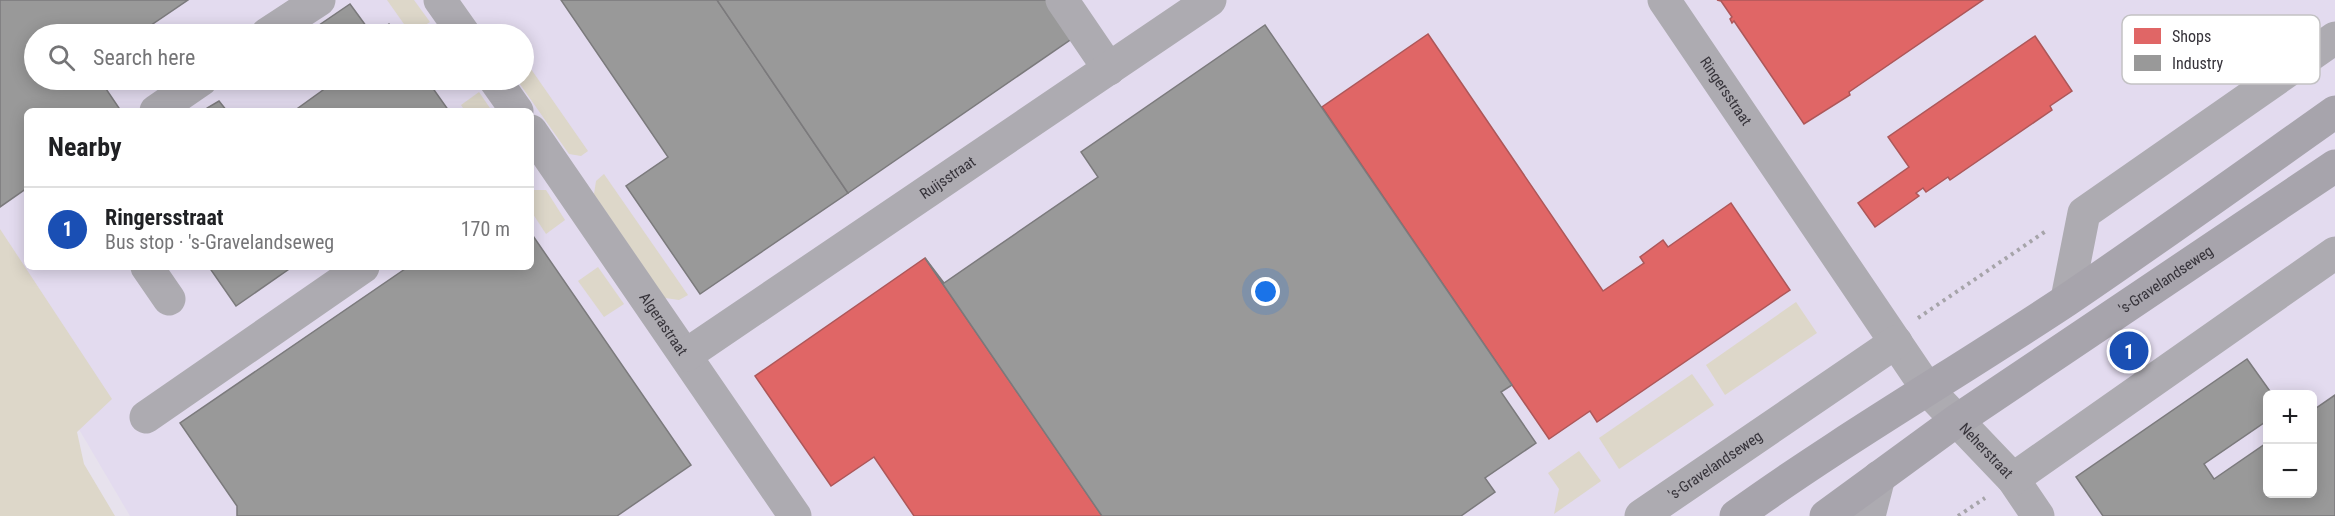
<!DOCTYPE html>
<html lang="en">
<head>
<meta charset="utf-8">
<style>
  :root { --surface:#fff; --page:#f2f2f2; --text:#202124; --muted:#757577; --line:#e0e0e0; --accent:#7c3aed }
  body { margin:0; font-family:"Roboto Condensed",sans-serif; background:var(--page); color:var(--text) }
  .controls { position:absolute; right:18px; bottom:18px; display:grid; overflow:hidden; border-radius:9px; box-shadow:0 3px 15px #0003 }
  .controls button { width:54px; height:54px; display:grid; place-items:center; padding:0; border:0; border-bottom:2px solid var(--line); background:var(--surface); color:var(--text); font:30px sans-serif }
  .you { position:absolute; left:1266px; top:292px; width:21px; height:21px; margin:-15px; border:4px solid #fff; border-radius:50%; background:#1a73e8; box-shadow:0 0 0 9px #1a73e833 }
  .badge { display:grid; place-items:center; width:39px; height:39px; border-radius:50%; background:var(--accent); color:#fff; font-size:20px; font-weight:700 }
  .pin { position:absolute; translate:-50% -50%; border:3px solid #fff; box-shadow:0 2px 6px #0006 }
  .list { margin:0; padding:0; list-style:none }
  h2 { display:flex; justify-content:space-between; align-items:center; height:78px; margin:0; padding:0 24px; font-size:26px }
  h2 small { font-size:20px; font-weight:400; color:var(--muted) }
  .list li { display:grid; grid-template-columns:39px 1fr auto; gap:18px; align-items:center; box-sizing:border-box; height:84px; padding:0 24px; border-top:2px solid var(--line) }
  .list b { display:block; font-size:22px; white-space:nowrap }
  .list p { margin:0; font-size:20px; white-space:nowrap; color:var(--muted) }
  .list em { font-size:20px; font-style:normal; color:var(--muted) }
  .icon { flex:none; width:33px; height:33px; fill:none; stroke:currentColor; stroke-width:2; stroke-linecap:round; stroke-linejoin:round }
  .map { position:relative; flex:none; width:2335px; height:516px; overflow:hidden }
  .search { position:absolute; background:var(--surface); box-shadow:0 3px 15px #0003; left:24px; top:24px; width:510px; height:66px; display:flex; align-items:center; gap:15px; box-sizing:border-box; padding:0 21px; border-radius:33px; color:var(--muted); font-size:22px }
  .panel { position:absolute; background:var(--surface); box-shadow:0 3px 15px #0003; left:24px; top:108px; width:510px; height:162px; border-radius:9px }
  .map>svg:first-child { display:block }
</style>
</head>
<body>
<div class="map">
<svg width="2335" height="516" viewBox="0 0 2335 516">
  <rect width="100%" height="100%" fill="#e7e2ed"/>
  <path fill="#e3dbef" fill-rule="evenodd" d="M 0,0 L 2335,0 L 2335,516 L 130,516 L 0,295 ZM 34,34 L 524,34 L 524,80 L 34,80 ZM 27,111 L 531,111 L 531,267 L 27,267 ZM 2268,394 L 2312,394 L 2312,494 L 2268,494 Z"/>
  <g fill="#ddd7c9">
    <polygon points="387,0 414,0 430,22 411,34"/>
    <polygon points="524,59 588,151 581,156 569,154 517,80 524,80"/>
    <polygon points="479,92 492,111 465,111 461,105"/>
    <polygon points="604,174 688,295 679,300 665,298 594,194 596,181"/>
    <polygon points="531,190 546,190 565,220 546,234 531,211"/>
    <polygon points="0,229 112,399 77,432 84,464 115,516 0,516"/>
    <polygon points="598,267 624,304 604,317 578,281"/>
    <polygon points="1796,302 1817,333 1725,395 1706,365"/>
    <polygon points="1692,374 1714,405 1619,469 1599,438"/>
    <polygon points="1579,451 1601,481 1554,514 1559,489 1548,473"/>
  </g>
  <g fill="#e06666" stroke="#ad5759" stroke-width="1.5">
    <polygon points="1717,0 1983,0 1849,92 1850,95 1804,124 1734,21 1732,23 1730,19 1732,17 1721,1"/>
    <polygon points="1428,34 1603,291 1644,263 1640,257 1663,240 1668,247 1731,203 1790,290 1597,422 1590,411 1549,439 1322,107"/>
    <polygon points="2035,36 2072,91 2050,106 2052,110 1950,180 1948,177 1926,192 1923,188 1916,193 1919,196 1875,227 1858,203 1909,167 1888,137"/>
    <polygon points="925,258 1061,456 1102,516 914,516 874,457 831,486 755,376"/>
  </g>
  <g fill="#999" stroke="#7b7a7c" stroke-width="1.5">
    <polygon points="0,0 188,0 138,34 34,34 34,80 100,80 121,111 27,111 27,188 0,207"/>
    <polygon points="561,0 717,0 848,193 700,294 626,186 668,157"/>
    <polygon points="717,0 1047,0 1073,38 848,193"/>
    <polygon points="350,4 372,34 306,34"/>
    <polygon points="389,24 397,34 374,34"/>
    <polygon points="1265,25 1512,385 1501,392 1536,443 1485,478 1495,492 1461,516 1102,516 925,258 944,283 1098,177 1081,152"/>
    <polygon points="337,80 427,80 449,111 294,111"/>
    <polygon points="219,101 227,111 204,111 207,108"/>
    <polygon points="531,233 691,465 617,516 237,516 237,506 180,423 408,267 531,267"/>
    <polygon points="209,267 292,267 236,306"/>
    <polygon points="2247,359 2272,394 2268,394 2268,420 2204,464 2214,479 2268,442 2268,494 2312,494 2312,411 2335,395 2335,516 2103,516 2076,477"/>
  </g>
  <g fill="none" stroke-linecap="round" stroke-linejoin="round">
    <g stroke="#a6a4a9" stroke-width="4" stroke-dasharray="3 4.5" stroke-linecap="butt">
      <polyline points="1918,318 2046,231"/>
      <polyline points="1958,516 1985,498"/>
    </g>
    <g stroke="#adabb1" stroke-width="33">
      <polyline points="440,0 464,34"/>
      <polyline points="1062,0 1109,69"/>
      <path id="s1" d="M 1664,0 L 1928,390 L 2013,479 L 2038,516"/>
      <polyline points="267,34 319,0"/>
      <polyline points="495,80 517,111"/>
      <polyline points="156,111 201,80"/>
      <path id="s2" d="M 531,131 L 795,516"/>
      <polyline points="147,267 169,299"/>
      <polyline points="2067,299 2084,213 2335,38"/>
      <path id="s3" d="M 686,355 L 1210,0"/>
      <polyline points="146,417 363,267"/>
      <polyline points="2013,479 2335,253"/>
      <path id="s4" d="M 1641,516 L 1896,342"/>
      <polyline points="1869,516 1879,477"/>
    </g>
    <g stroke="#a7a4ac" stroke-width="33">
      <path d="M 1736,516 C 1843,439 1957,373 2067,300 C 2157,239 2246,175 2335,112"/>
      <path id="s5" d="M 1826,516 L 1956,421 L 2335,166"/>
    </g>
  </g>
  <g text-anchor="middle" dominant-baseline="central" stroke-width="6" stroke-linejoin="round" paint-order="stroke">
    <g font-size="15" fill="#36333a" stroke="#fff">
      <text stroke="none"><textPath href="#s1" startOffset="110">Ringersstraat</textPath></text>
      <text stroke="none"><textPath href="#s3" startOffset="316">Ruijsstraat</textPath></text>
      <text stroke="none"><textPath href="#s5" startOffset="414">'s-Gravelandseweg</textPath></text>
      <text stroke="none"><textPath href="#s2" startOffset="234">Algerastraat</textPath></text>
      <text stroke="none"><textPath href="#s1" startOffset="555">Neherstraat</textPath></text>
      <text stroke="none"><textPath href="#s4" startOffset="90">'s-Gravelandseweg</textPath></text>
    </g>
  </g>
  <rect x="2122" y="15" width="198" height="69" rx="9" fill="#fff" stroke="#c3c2c4" stroke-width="1.5"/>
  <rect x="2134" y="28" width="27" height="16" fill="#e06666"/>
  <rect x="2134" y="55" width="27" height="16" fill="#999"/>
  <g font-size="16" fill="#36333a">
    <text x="2172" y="42">Shops</text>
    <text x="2172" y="69">Industry</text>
  </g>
</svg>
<div class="controls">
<button>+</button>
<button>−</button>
</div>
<div class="you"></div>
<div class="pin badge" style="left:2129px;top:351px;background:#1a4fb4">1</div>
<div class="search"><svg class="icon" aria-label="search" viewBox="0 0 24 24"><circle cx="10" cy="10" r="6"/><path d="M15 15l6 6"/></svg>Search here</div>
<section class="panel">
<h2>Nearby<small></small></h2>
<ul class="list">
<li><span class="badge" style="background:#1a4fb4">1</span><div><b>Ringersstraat</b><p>Bus stop · 's-Gravelandseweg</p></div><em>170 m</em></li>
</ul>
</section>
</div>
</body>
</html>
